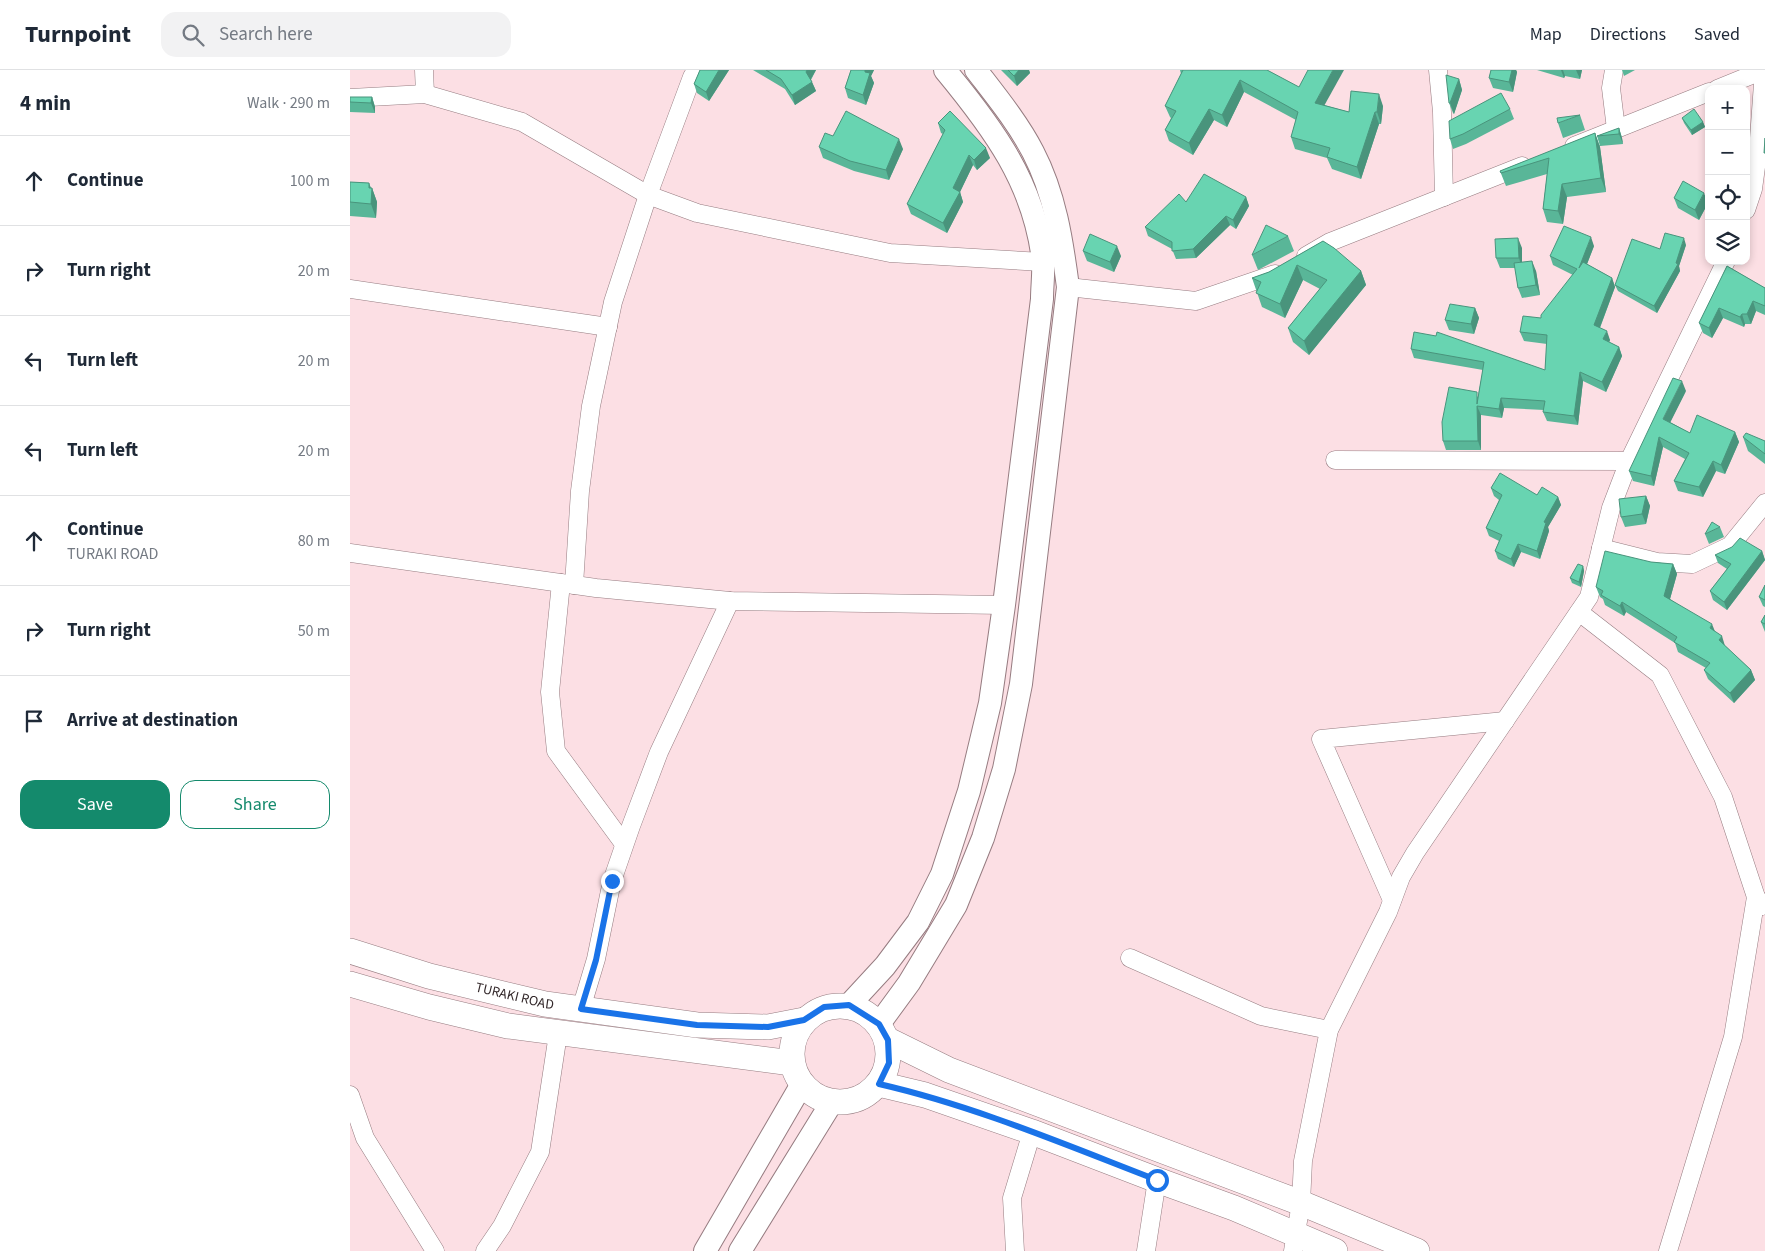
<!DOCTYPE html>
<html lang="en">
<head>
<meta charset="utf-8">
<style>
  :root { --surface:#fff; --page:#f2f2f3; --text:#1f2937; --muted:#747a83; --line:#e0e1e3; --accent:#148a6c }
  body { margin:0; font-family:"Source Sans 3",sans-serif; background:var(--page); color:var(--text) }
  .controls { position:absolute; right:15px; top:15px; display:grid; overflow:hidden; border-radius:10px; box-shadow:0 2px 8px #0003 }
  .controls button { width:45px; height:45px; display:grid; place-items:center; padding:0; border:0; border-bottom:1px solid var(--line); background:var(--surface); color:var(--text); font:25px sans-serif }
  .stop { position:absolute; width:15px; height:15px; margin:-11px; border:4px solid #1a73e8; border-radius:50%; background:#fff }
  .stop.end { background:#1a73e8; border-color:#fff; box-shadow:0 1px 5px #0008 }
  .list { margin:0; padding:0; list-style:none }
  h2 { display:flex; justify-content:space-between; align-items:center; height:65px; margin:0; padding:0 20px; font-size:21px }
  h2 small { font-size:16px; font-weight:400; color:var(--muted) }
  .list li { display:grid; grid-template-columns:32px 1fr auto; gap:15px; align-items:center; box-sizing:border-box; height:90px; padding:0 20px; border-top:1px solid var(--line) }
  .list b { display:block; font-size:19px; white-space:nowrap }
  .list p { margin:0; font-size:16px; white-space:nowrap; color:var(--muted) }
  .list em { font-size:16px; font-style:normal; color:var(--muted) }
  .actions { display:flex; gap:10px; padding:15px 20px }
  .actions a { flex:1; padding:11px 0; border:1px solid var(--accent); border-radius:15px; text-align:center; font-size:18px; color:var(--accent) }
  .actions .main { background:var(--accent); color:#fff }
  .icon { flex:none; width:28px; height:28px; fill:none; stroke:currentColor; stroke-width:2; stroke-linecap:round; stroke-linejoin:round }
  .map { position:relative; flex:none; width:1415px; height:1181px; overflow:hidden }
  header { display:flex; align-items:center; gap:30px; box-sizing:border-box; height:70px; padding:0 25px; background:var(--surface); border-bottom:1px solid var(--line) }
  header strong { font-size:24px }
  nav { display:flex; gap:28px; margin-inline-start:auto; font-size:18px }
  .search { width:350px; height:45px; background:var(--page); display:flex; align-items:center; gap:12px; box-sizing:border-box; padding:0 18px; border-radius:15px; color:var(--muted); font-size:19px }
  main { display:flex }
  aside { flex:1; background:var(--surface) }
  .map>svg:first-child { display:block }
</style>
</head>
<body>
<header>
<strong>Turnpoint</strong>
<div class="search"><svg class="icon" aria-label="search" viewBox="0 0 24 24"><circle cx="10" cy="10" r="6"/><path d="M15 15l6 6"/></svg>Search here</div>
<nav><a>Map</a><a>Directions</a><a>Saved</a></nav>
</header>
<main>
<aside>
<h2>4 min<small>Walk · 290 m</small></h2>
<ul class="list">
<li><svg class="icon" aria-label="ahead" viewBox="0 0 24 24"><path d="M12 20V5M6 11l6-6 6 6"/></svg><div><b>Continue</b></div><em>100 m</em></li>
<li><svg class="icon" aria-label="right" viewBox="0 0 24 24"><path d="M7 20v-9h11M14 6l5 5-5 5"/></svg><div><b>Turn right</b></div><em>20 m</em></li>
<li><svg class="icon" aria-label="left" viewBox="0 0 24 24"><path d="M17 20v-9H6M10 6l-5 5 5 5"/></svg><div><b>Turn left</b></div><em>20 m</em></li>
<li><svg class="icon" aria-label="left" viewBox="0 0 24 24"><path d="M17 20v-9H6M10 6l-5 5 5 5"/></svg><div><b>Turn left</b></div><em>20 m</em></li>
<li><svg class="icon" aria-label="ahead" viewBox="0 0 24 24"><path d="M12 20V5M6 11l6-6 6 6"/></svg><div><b>Continue</b><p>TURAKI ROAD</p></div><em>80 m</em></li>
<li><svg class="icon" aria-label="right" viewBox="0 0 24 24"><path d="M7 20v-9h11M14 6l5 5-5 5"/></svg><div><b>Turn right</b></div><em>50 m</em></li>
<li><svg class="icon" aria-label="arrive" viewBox="0 0 24 24"><path d="M6 21V4h12l-3 4 3 4H6"/></svg><div><b>Arrive at destination</b></div></li>
</ul>
<div class="actions"><a class="main">Save</a><a>Share</a></div>
</aside>
<div class="map">
<svg width="1415" height="1181" viewBox="0 0 1415 1181">
  <rect width="100%" height="100%" fill="#fcdfe4"/>
  <g fill="none" stroke-linecap="round" stroke-linejoin="round">
    <g stroke="#967c81" stroke-width="19">
      <g id="minor">
        <polyline points="74,0 75,24"/>
        <polyline points="1088,0 1092,42 1094,127"/>
        <polyline points="1264,0 1261,18 1266,59"/>
        <polyline points="1367,19 1414,0"/>
        <polyline points="0,28 75,24 172,52 298,125 347,143 540,183 693,192"/>
        <polyline points="1224,76 1359,22"/>
        <polyline points="1396,140 1403,119 1408,82 1414,0"/>
        <polyline points="956,186 980,172 1172,96"/>
        <polyline points="718,217 846,231 925,204"/>
        <polyline points="0,219 258,257"/>
        <polyline points="985,390 1279,391"/>
        <polyline points="1251,478 1307,492 1342,494 1380,476 1415,433"/>
        <polyline points="0,483 246,518 380,531 654,535"/>
        <polyline points="211,513 200,622 206,681 274,774"/>
        <polyline points="224,515 230,421 241,336 263,232 298,125 342,7 346,0"/>
        <polyline points="1229,542 1310,605 1373,727 1406,827 1412,836"/>
        <polyline points="1042,830 971,669 1155,651"/>
        <polyline points="780,888 911,946 979,960"/>
        <polyline points="231,939 246,889 262,811 281,756 309,682 380,531"/>
        <polyline points="0,1025 15,1068 85,1181"/>
        <polyline points="135,1181 152,1156 190,1082 208,964"/>
        <polyline points="665,1181 662,1128 682,1062"/>
        <polyline points="796,1181 807,1110"/>
        <polyline points="943,1181 951,1133 953,1091 979,960 1038,842 1051,807 1065,783 1239,527 1261,438 1279,391 1376,191"/>
        <polyline points="1318,1181 1383,967 1406,827"/>
      </g>
    </g>
    <g stroke="#967c81" stroke-width="24">
      <g id="tertiary">
        <path d="M 499,935 L 535,896 L 568,852 L 592,804 L 619,721 L 640,633 L 654,535 L 692,229 C 692,216 694,203 693,190 C 684,113 643,58 595,0"/>
        <path d="M 529,954 L 559,913 L 606,835 L 633,768 L 654,699 L 671,614 L 718,217 C 712,171 705,124 683,82 C 668,53 646,26 626,0"/>
        <polyline points="355,1181 452,1014"/>
        <polyline points="390,1181 482,1032"/>
      </g>
    </g>
    <g stroke="#967c81" stroke-width="26">
      <g id="secondary">
        <path id="s1" d="M 0,881 L 79,906 L 195,934 L 347,955 L 418,957 L 454,950"/>
        <polyline points="0,914 79,937 158,956 442,993"/>
        <circle cx="490" cy="984" r="48"/>
        <polyline points="538,970 599,1000 951,1133 1067,1181"/>
        <polyline points="529,1014 575,1025 682,1062 807,1110 884,1138 985,1181"/>
      </g>
    </g>
    <use href="#minor" stroke="#fff" stroke-width="18"/>
    <use href="#tertiary" stroke="#fff" stroke-width="22"/>
    <use href="#secondary" stroke="#fff" stroke-width="25"/>
  </g>
  <g fill="#59b698">
    <polygon points="350,0 379,0 359,31 347,23 344,14"/>
    <polygon points="403,0 466,0 461,10 466,21 445,35 435,19"/>
    <polygon points="501,0 524,0 521,6 524,13 516,35 498,28 495,18"/>
    <polygon points="651,0 679,0 680,3 667,16"/>
    <polygon points="830,0 917,0 974,35 999,42 1033,36 1031,54 1029,54 1011,109 982,99 977,88 945,79 941,67 946,50 894,22 877,57 864,50 843,85 819,71 815,60 821,48 820,47 815,36 831,4"/>
    <polygon points="1141,0 1166,0 1167,2 1163,22 1143,18 1139,8"/>
    <polygon points="1187,0 1232,0 1230,9 1215,6 1214,8"/>
    <polygon points="1272,0 1285,0 1274,6"/>
    <polygon points="1109,9 1112,20 1104,44 1103,43 1099,33"/>
    <polygon points="0,27 22,27 25,37 25,43 0,42"/>
    <polygon points="1160,39 1164,49 1116,74 1103,79 1100,69"/>
    <polygon points="1230,45 1235,60 1213,68 1208,53"/>
    <polygon points="1332,48 1353,52 1355,57 1342,65 1334,53"/>
    <polygon points="588,53 640,88 627,100 623,95 610,122 613,132 597,163 561,144 557,134 593,64 591,63"/>
    <polygon points="1269,58 1272,68 1273,74 1250,76 1247,66"/>
    <polygon points="1245,63 1250,77 1256,122 1217,127 1213,154 1197,152 1193,139 1197,104 1156,116 1150,101"/>
    <polygon points="483,66 553,79 539,110 504,101 473,88 469,77"/>
    <polygon points="0,112 19,113 21,118 22,118 27,132 26,148 0,146"/>
    <polygon points="896,127 899,136 886,159 880,155 846,188 826,189 822,179 798,166 795,157 836,132"/>
    <polygon points="1324,128 1358,133 1349,150 1328,138"/>
    <polygon points="938,166 944,181 908,200 902,185"/>
    <polygon points="973,171 1011,201 1016,215 959,285 943,272 938,258 970,219 953,210 935,248 912,237 902,208 919,202"/>
    <polygon points="1336,175 1329,196 1330,201 1307,243 1268,221 1265,215 1310,179"/>
    <polygon points="1244,176 1237,194 1262,208 1265,217 1250,258 1260,270 1259,272 1269,277 1272,286 1256,322 1233,311 1228,355 1197,351 1193,342 1194,340 1154,338 1152,348 1131,345 1131,380 1096,380 1093,371 1128,326 1133,300 1064,288 1061,279 1195,300 1197,274 1174,271 1170,262 1191,248 1223,205 1203,195 1200,186"/>
    <polygon points="1172,178 1172,192 1186,201 1190,225 1172,228 1168,218 1165,198 1150,198 1146,188"/>
    <polygon points="733,181 771,186 764,202 737,191"/>
    <polygon points="1377,196 1415,218 1415,245 1406,241 1401,254 1395,254 1394,257 1373,248 1362,268 1353,263 1349,253"/>
    <polygon points="1125,238 1129,248 1124,264 1099,260 1095,250"/>
    <polygon points="1336,321 1320,352 1340,363 1385,362 1389,372 1375,404 1366,401 1353,427 1328,421 1324,411 1335,389 1313,377 1304,416 1283,411 1279,401"/>
    <polygon points="1393,367 1415,371 1415,394 1398,381"/>
    <polygon points="1141,418 1187,425 1208,427 1211,435 1198,457 1199,461 1190,489 1171,482 1164,497 1148,489 1145,481 1149,471 1139,466 1136,458 1149,430 1144,426"/>
    <polygon points="1296,426 1300,436 1296,454 1275,457 1271,447"/>
    <polygon points="1370,457 1374,467 1359,474 1355,464"/>
    <polygon points="1412,481 1415,490 1377,540 1363,530 1360,521 1377,499 1368,493 1365,485"/>
    <polygon points="1301,492 1323,494 1327,504 1320,529 1365,562 1375,576 1401,600 1405,610 1384,633 1358,609 1354,600 1356,598 1328,582 1325,573 1276,542 1274,546 1255,535 1253,529 1250,527 1246,517"/>
    <polygon points="1233,496 1234,501 1231,517 1222,513 1220,508"/>
    <polygon points="1415,515 1415,537 1413,536 1409,527"/>
    <polygon points="1415,545 1415,562 1411,552"/>
  </g>
  <g fill="#49947c">
    <polygon points="369,0 379,0 359,31 356,22"/>
    <polygon points="457,0 466,0 459,12 456,2"/>
    <polygon points="515,0 524,0 521,6 524,13 516,35 513,25"/>
    <polygon points="669,0 679,0 680,3 667,16 664,6"/>
    <polygon points="983,0 994,0 969,45 965,33"/>
    <polygon points="1162,0 1166,0 1167,2 1163,22 1159,12"/>
    <polygon points="1211,0 1213,0 1215,6 1214,8"/>
    <polygon points="1226,0 1232,0 1230,9"/>
    <polygon points="1109,9 1112,20 1104,44 1100,33"/>
    <polygon points="890,10 894,22 877,57 872,45"/>
    <polygon points="462,12 466,21 445,35 442,25"/>
    <polygon points="1029,24 1033,36 1031,54 1027,42"/>
    <polygon points="22,27 25,37 25,43 21,33"/>
    <polygon points="859,39 864,50 843,85 839,73"/>
    <polygon points="1025,42 1029,54 1011,109 1007,97"/>
    <polygon points="1353,52 1355,57 1342,65 1341,60"/>
    <polygon points="1269,58 1272,68 1273,74 1269,64"/>
    <polygon points="1245,63 1250,77 1256,122 1251,108"/>
    <polygon points="549,69 553,79 539,110 536,100"/>
    <polygon points="636,78 640,88 627,100 624,90"/>
    <polygon points="619,85 623,95 610,122 613,132 597,163 593,153 603,118"/>
    <polygon points="19,113 22,122 22,118 27,132 26,148 21,134"/>
    <polygon points="1212,114 1217,127 1213,154 1208,141"/>
    <polygon points="1354,123 1358,133 1349,150 1345,140"/>
    <polygon points="896,127 899,136 886,159 883,150"/>
    <polygon points="876,146 880,155 846,188 843,179"/>
    <polygon points="1241,167 1244,176 1232,207 1229,198"/>
    <polygon points="1168,168 1172,178 1172,198 1169,188"/>
    <polygon points="1334,168 1336,175 1329,196 1330,201 1307,243 1304,236 1326,193"/>
    <polygon points="767,176 771,186 764,202 760,192"/>
    <polygon points="1182,191 1186,201 1190,225 1186,215"/>
    <polygon points="947,195 953,210 935,248 930,234"/>
    <polygon points="1011,201 1016,215 959,285 954,271"/>
    <polygon points="1262,208 1265,217 1247,265 1244,255"/>
    <polygon points="1403,231 1406,241 1401,254 1397,244"/>
    <polygon points="1125,238 1129,248 1124,264 1121,254"/>
    <polygon points="1369,238 1373,248 1362,268 1359,258"/>
    <polygon points="1392,244 1395,254 1394,257 1390,247"/>
    <polygon points="1257,261 1260,270 1256,279 1253,269"/>
    <polygon points="1269,277 1272,286 1256,322 1252,312"/>
    <polygon points="1230,302 1233,311 1228,355 1224,346"/>
    <polygon points="1332,311 1336,321 1317,359 1313,349"/>
    <polygon points="1151,328 1154,338 1152,348 1149,339"/>
    <polygon points="1127,336 1131,345 1131,380 1128,371"/>
    <polygon points="1385,362 1389,372 1375,404 1371,395"/>
    <polygon points="1309,367 1313,377 1304,416 1301,406"/>
    <polygon points="1363,391 1366,401 1353,427 1349,417"/>
    <polygon points="1296,426 1300,436 1296,454 1292,444"/>
    <polygon points="1208,427 1211,435 1198,457 1199,461 1190,489 1187,481 1194,452"/>
    <polygon points="1168,474 1171,482 1164,497 1161,489"/>
    <polygon points="1412,481 1415,490 1377,540 1374,532"/>
    <polygon points="1323,494 1327,504 1318,536 1314,526"/>
    <polygon points="1233,496 1234,501 1231,517 1229,512"/>
    <polygon points="1272,532 1276,542 1274,546 1270,536"/>
    <polygon points="1362,554 1366,564 1360,558"/>
    <polygon points="1372,566 1375,576 1369,570"/>
    <polygon points="1401,600 1405,610 1384,633 1380,623"/>
  </g>
  <g fill="#68d4b1" stroke="#49947c">
    <polygon points="350,0 369,0 356,22 344,14"/>
    <polygon points="416,0 457,0 456,2 462,12 442,25 431,9"/>
    <polygon points="501,0 515,0 515,2 520,3 513,25 495,18"/>
    <polygon points="658,0 669,0 664,6"/>
    <polygon points="833,0 917,0 949,17 958,0 983,0 965,33 999,42 1001,21 1029,24 1027,42 1025,42 1007,97 977,87 980,78 941,67 948,42 890,10 872,45 859,39 839,73 815,60 826,41 815,36"/>
    <polygon points="1141,0 1162,0 1159,12 1139,8"/>
    <polygon points="1096,5 1109,9 1100,33 1099,33"/>
    <polygon points="1151,23 1160,39 1113,64 1100,69 1099,51"/>
    <polygon points="0,27 22,27 21,33 0,32"/>
    <polygon points="1344,39 1353,52 1341,60 1332,48"/>
    <polygon points="496,41 549,69 536,100 500,91 469,77 475,63 483,66"/>
    <polygon points="600,41 636,78 624,90 619,85 603,118 610,122 593,153 557,134 595,60 588,53"/>
    <polygon points="1230,45 1208,53 1207,48"/>
    <polygon points="1269,58 1269,64 1247,66"/>
    <polygon points="1245,63 1251,108 1212,114 1208,141 1193,139 1199,88 1151,103 1150,101"/>
    <polygon points="1415,68 1415,83 1414,83"/>
    <polygon points="854,104 896,127 883,150 876,146 843,179 822,181 822,172 795,157 829,124 836,132"/>
    <polygon points="1333,111 1354,123 1345,140 1324,128"/>
    <polygon points="0,112 19,113 19,118 22,118 21,134 0,132"/>
    <polygon points="916,155 938,166 902,185"/>
    <polygon points="1214,156 1241,167 1229,198 1233,192 1262,208 1244,255 1257,261 1253,269 1269,277 1252,312 1230,302 1224,346 1193,342 1195,331 1151,328 1149,339 1127,336 1128,371 1093,371 1092,352 1099,317 1127,322 1127,334 1134,292 1061,279 1064,262 1086,266 1087,262 1195,300 1197,265 1170,262 1173,246 1191,248 1191,245 1227,199 1200,186"/>
    <polygon points="1315,163 1334,168 1326,193 1328,194 1304,236 1265,215 1282,169 1310,179"/>
    <polygon points="740,164 767,176 760,192 733,181"/>
    <polygon points="1168,168 1169,188 1146,188 1145,169"/>
    <polygon points="973,171 984,178 1011,201 954,271 938,258 977,210 947,195 930,234 906,223 911,212 902,208 919,202"/>
    <polygon points="1182,191 1186,215 1168,218 1164,193"/>
    <polygon points="1377,196 1415,218 1415,236 1403,231 1397,244 1392,244 1390,247 1369,238 1359,258 1349,253"/>
    <polygon points="1100,234 1125,238 1121,254 1095,250"/>
    <polygon points="1323,308 1332,311 1313,349 1340,363 1347,345 1385,362 1371,395 1363,391 1349,417 1324,411 1339,383 1309,367 1301,406 1279,401"/>
    <polygon points="1396,363 1415,371 1415,384 1393,367"/>
    <polygon points="1150,403 1187,425 1192,417 1208,427 1194,452 1196,453 1187,481 1168,474 1161,489 1145,481 1152,465 1136,458 1152,425 1141,418"/>
    <polygon points="1296,426 1292,444 1271,447 1269,429"/>
    <polygon points="1362,452 1370,457 1355,464"/>
    <polygon points="1390,468 1412,481 1374,532 1360,521 1381,494 1365,485 1382,477"/>
    <polygon points="1255,481 1301,492 1323,494 1314,526 1362,554 1360,558 1372,566 1369,570 1401,600 1380,623 1354,600 1360,593 1324,572 1327,567 1272,532 1270,536 1251,525 1253,521 1246,517"/>
    <polygon points="1228,494 1233,496 1229,512 1220,508"/>
    <polygon points="1415,515 1415,530 1409,527"/>
    <polygon points="1415,545 1415,554 1411,552"/>
  </g>
  <g fill="none" stroke-linecap="round" stroke-linejoin="round">
    <path stroke="#1a73e8" stroke-width="6" d="M 262,811 L 246,890 L 231,939 L 347,955 L 418,957 L 454,950 L 474,937 L 499,935 L 529,954 L 538,970 L 539,993 L 529,1014 C 625,1036 716,1075 807,1110"/>
  </g>
  <g text-anchor="middle" dominant-baseline="central" stroke-width="4.5" stroke-linejoin="round" paint-order="stroke">
    <g font-size="14" fill="#33282a" stroke="#fff">
      <text stroke="none"><textPath href="#s1" startOffset="171">TURAKI ROAD</textPath></text>
    </g>
  </g>
</svg>
<div class="controls">
<button>+</button>
<button>−</button>
<button><svg class="icon" aria-label="locate" viewBox="0 0 24 24"><circle cx="12" cy="12" r="6"/><path d="M12 2v4M12 18v4M2 12h4M18 12h4"/></svg></button>
<button><svg class="icon" aria-label="layers" viewBox="0 0 24 24"><path d="M12 4l9 5-9 5-9-5zM3 14l9 5 9-5"/></svg></button>
</div>
<div class="stop" style="left:807px;top:1110px"></div>
<div class="stop end" style="left:262px;top:811px"></div>
</div>
</main>
</body>
</html>
